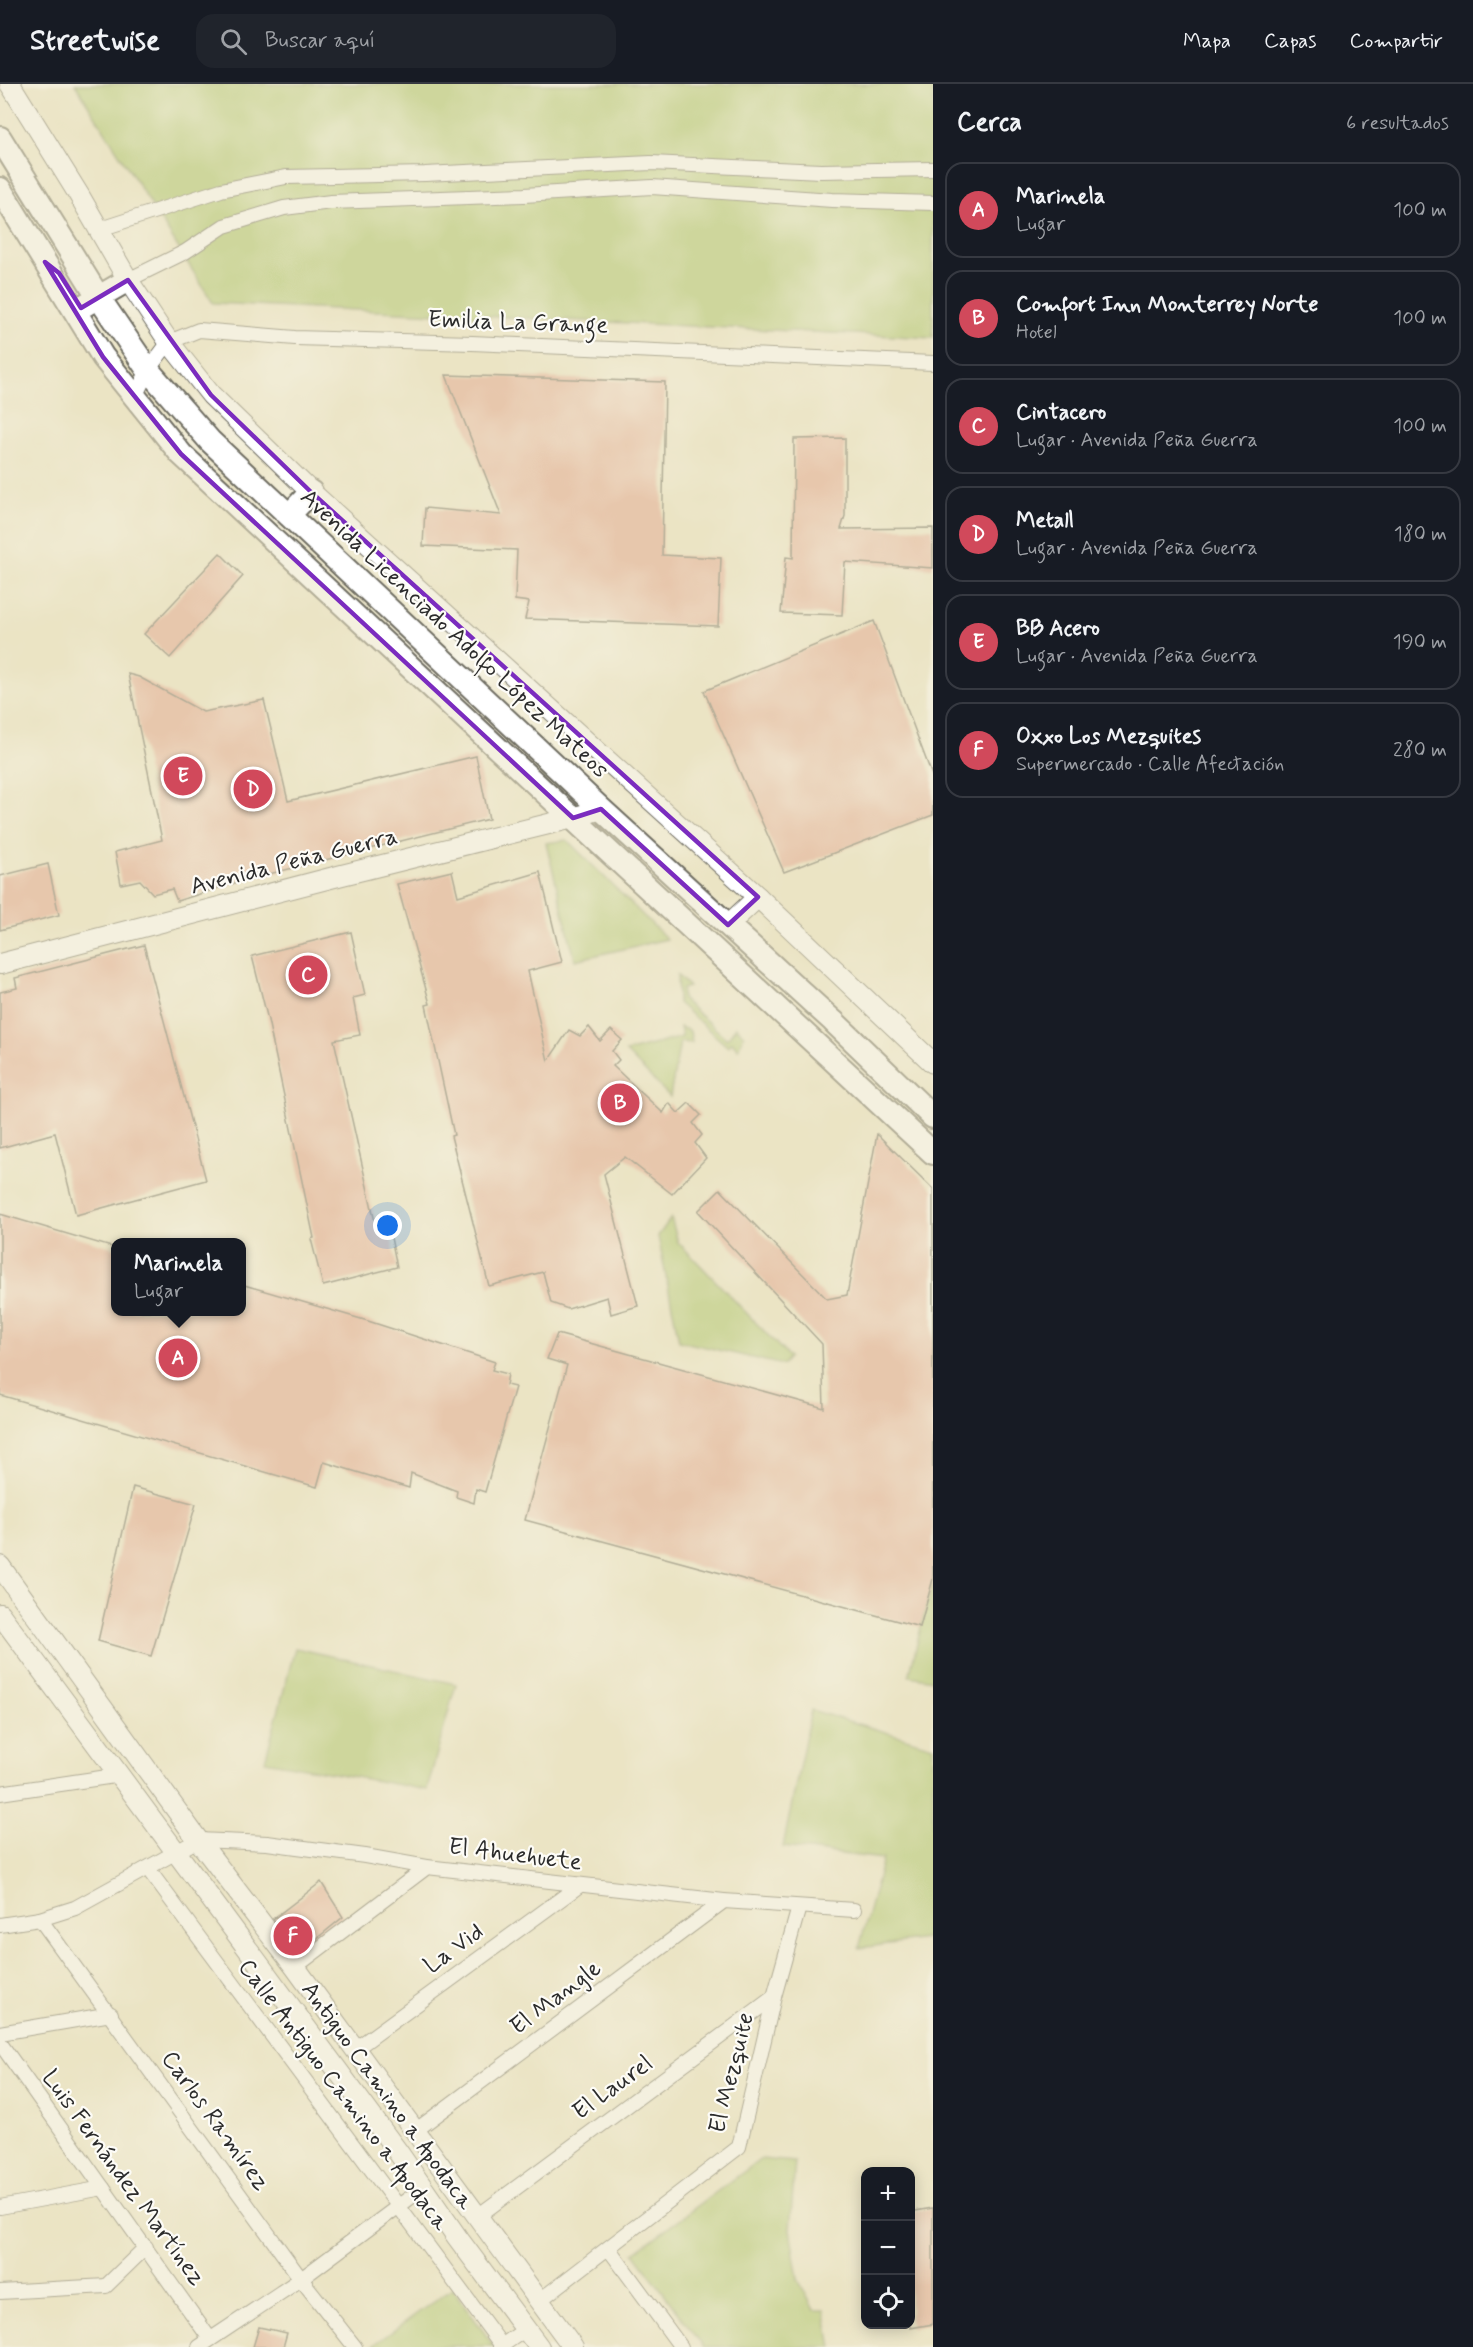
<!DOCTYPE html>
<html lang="es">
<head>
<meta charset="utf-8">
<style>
  :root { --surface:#171b24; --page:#20242c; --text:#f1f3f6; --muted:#9ea1a6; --line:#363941; --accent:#d1495b }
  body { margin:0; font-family:Mynerve,sans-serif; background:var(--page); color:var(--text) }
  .controls { position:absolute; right:18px; bottom:18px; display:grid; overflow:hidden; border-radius:12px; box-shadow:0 3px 15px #0003 }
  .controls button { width:54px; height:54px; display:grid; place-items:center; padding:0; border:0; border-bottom:2px solid var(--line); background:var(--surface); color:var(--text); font:30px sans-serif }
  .you { position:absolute; left:388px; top:1142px; width:21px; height:21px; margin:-15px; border:4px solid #fff; border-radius:50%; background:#1a73e8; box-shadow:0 0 0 9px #1a73e833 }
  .badge { display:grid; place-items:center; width:39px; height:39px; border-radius:50%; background:var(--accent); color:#fff; font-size:20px; font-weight:700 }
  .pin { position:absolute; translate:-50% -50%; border:3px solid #fff; box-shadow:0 2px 6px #0006 }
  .popup { position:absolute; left:111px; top:1154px; width:135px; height:78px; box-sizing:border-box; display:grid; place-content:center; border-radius:12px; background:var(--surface); filter:drop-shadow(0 2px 4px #0005); font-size:20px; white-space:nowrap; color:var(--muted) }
  .popup b { font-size:22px; color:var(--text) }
  .popup::after { content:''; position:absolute; left:50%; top:100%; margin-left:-12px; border:12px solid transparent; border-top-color:var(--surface) }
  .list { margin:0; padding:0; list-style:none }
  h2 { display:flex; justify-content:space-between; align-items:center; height:78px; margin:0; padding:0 24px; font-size:26px }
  h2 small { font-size:20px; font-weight:400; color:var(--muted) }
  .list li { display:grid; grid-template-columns:39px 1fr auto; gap:18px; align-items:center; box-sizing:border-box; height:96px; margin:0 12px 12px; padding:0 12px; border:2px solid var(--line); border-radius:18px }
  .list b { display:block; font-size:22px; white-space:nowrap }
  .list p { margin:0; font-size:20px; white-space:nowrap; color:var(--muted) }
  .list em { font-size:20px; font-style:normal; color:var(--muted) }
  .icon { flex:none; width:33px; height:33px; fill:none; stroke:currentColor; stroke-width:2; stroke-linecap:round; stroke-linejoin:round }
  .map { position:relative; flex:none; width:933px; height:2263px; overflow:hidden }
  header { display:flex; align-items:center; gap:36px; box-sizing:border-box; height:84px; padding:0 30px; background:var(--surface); border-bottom:2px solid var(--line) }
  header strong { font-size:28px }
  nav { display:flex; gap:33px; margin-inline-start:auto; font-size:21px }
  .search { width:420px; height:54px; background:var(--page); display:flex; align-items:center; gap:15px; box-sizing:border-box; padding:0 21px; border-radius:18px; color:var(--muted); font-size:22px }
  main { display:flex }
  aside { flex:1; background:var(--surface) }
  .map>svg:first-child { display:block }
</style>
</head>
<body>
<header>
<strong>Streetwise</strong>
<div class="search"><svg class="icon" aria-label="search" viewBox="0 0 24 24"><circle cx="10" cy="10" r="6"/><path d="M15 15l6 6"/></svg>Buscar aquí</div>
<nav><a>Mapa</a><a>Capas</a><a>Compartir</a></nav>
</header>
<main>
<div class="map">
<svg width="933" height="2263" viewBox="0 0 933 2263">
  <rect width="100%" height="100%" fill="#fdfcf7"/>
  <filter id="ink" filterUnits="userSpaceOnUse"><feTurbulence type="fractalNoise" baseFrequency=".0167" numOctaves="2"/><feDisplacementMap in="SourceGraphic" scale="12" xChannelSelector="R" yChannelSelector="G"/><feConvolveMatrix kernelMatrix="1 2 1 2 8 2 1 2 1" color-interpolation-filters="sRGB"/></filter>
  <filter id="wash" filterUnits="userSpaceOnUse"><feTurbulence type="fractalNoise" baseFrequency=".008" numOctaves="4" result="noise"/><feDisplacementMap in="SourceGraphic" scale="24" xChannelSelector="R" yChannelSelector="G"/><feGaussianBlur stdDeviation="1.35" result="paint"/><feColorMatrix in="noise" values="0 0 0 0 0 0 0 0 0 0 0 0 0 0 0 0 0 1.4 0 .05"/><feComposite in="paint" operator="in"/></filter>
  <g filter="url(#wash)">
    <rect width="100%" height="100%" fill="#ebe4c4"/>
    <g fill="#abc66c" stroke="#6b784c" stroke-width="1.5">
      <polygon points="75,0 933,0 933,254 213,219"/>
      <polygon points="567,756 667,855 575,876 546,759"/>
      <polygon points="677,891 689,903 682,905 682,915 727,955 736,943 744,951 738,965 732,958 728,963 678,919"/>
      <polygon points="680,943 690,947 692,959 680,958 670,1013 626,968 682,953"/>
      <polygon points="671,1134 678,1158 789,1273 783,1281 679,1257 658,1152"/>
      <polygon points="933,1495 933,1596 909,1592"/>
      <polygon points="295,1564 456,1600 427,1706 265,1677"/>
      <polygon points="811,1626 933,1662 933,1854 859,1864 883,1775 783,1763"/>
      <polygon points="761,2075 795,2078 790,2145 798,2195 814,2226 825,2226 832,2263 704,2263 634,2169"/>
      <polygon points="452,2204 494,2262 371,2263"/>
    </g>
    <g id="blocks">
      <g fill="#e3a48f">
        <polygon points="446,291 665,298 662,471 721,474 718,542 525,535 529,518 515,516 517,466 423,462 425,424 501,431"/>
        <polygon points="845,354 845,432 841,445 933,444 933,484 845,478 842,531 781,529 786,473 793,474 794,355"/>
        <polygon points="220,469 243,492 170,574 144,550"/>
        <polygon points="874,537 933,694 933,731 784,788 704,607"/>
        <polygon points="128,590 139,593 203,628 264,616 288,717 476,672 489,735 241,797 177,817 172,805 153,810 140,796 121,800 115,768 162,756"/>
        <polygon points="48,780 59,831 0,846 0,792"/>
        <polygon points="452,787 458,812 540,788 562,878 528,887 548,977 569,946 580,952 589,943 600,957 611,946 622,956 612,967 619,976 613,982 663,1029 669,1019 678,1029 689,1019 701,1031 693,1039 702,1051 695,1059 706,1074 672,1110 625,1073 604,1090 638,1222 611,1230 607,1213 568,1225 551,1219 543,1188 489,1202 451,1052 454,1051 426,921 430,920 397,800"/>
        <polygon points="351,848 365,911 353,914 360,951 334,956 375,1138 387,1134 397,1183 323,1202 311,1155 314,1154 268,936 252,872"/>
        <polygon points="144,861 206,1096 76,1131 55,1049 0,1064 0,908 17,904 15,894"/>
        <polygon points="877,1050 933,1105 933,1495 920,1543 525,1436 567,1281 547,1275 557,1250 824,1324 822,1260 698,1127 720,1105 827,1215 847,1211"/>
        <polygon points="0,1130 115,1164 115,1227 241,1227 241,1200 368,1237 495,1278 492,1286 508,1290 506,1301 515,1303 485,1408 476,1405 474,1419 456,1413 457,1407 411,1389 409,1404 324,1378 317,1403 0,1311"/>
        <polygon points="133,1403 196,1420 151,1572 98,1557"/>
        <polygon points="321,1798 343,1833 299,1869 273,1835"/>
        <polygon points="933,2124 933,2240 910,2244 910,2128"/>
        <polygon points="259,2243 287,2249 283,2263 253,2263"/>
      </g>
    </g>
  </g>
  <g filter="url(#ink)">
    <use href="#blocks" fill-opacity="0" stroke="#6e6c61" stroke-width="1.5"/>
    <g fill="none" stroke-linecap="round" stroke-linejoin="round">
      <g stroke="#6e6c61" stroke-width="16">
        <g id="street">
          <polyline points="97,146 221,106 286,93 425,90 651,79 821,87 933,85"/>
          <polyline points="128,196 185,168 224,142 284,124 331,118 524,111 652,103 832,116 933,119"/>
          <polyline points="135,313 148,286 169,258 199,246 295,254 472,259 933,279"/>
          <polyline points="0,1709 121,1691"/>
          <polyline points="148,1785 503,2263"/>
          <polyline points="40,1835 301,2195 355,2263"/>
          <polyline points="0,1841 40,1835 75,1824 198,1756 267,1759 365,1772 427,1783 724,1817 854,1826"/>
          <polyline points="295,1883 427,1783"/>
          <polyline points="0,1949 111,1930"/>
          <polyline points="0,1959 210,2255"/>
          <polyline points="354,1966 580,1801"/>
          <polyline points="415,2047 724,1817"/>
          <polyline points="0,2123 103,2104"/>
          <polyline points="478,2132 774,1913"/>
          <polyline points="609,2165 681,2263"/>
          <polyline points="0,2208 106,2202 146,2163"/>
          <polyline points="539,2217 739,2063 774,1913 799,1823"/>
          <polyline points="199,2263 301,2195 423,2104"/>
          <polyline points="500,2263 526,2245"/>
        </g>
      </g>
      <g stroke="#6e6c61" stroke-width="22">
        <g id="secondary">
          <polyline points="10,0 79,111 128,196 169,258 211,311 311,408 758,813 933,979"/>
          <polyline points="728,841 758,813"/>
          <polyline points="0,880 342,791 573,734 601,725"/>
          <polyline points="0,1482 198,1756 295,1883 573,2263"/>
          <polyline points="0,1530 398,2068 457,2153 539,2263"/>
        </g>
      </g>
      <g stroke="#6e6c61" stroke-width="26">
        <g id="primary">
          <polyline points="0,54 99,214 148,286 210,357 601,725 833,937 933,1033"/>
          <polyline points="0,105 103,273 181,370 933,1069"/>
          <polyline points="85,221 128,196"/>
          <polyline points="289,431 311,408"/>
        </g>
      </g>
      <use href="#street" stroke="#fff" stroke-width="14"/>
      <use href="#secondary" stroke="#fff" stroke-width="20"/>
      <use href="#primary" stroke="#fff" stroke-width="22"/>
    </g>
  </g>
  <path d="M0 0H933V2263H0ZM 45,178 L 59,189 L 81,224 L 128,196 L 211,311 L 311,408 L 758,813 L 728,841 L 601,725 L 573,734 L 181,370 L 103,273 Z" fill="#ebe4c4" fill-opacity=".55" fill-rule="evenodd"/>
  <path fill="none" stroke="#7b2cbf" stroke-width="4.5" stroke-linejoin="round" d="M 45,178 L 59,189 L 81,224 L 128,196 L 211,311 L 311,408 L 758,813 L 728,841 L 601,725 L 573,734 L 181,370 L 103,273 Z"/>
  <g text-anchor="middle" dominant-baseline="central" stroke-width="4.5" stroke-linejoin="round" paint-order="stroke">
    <g font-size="24" fill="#2b2b2b" stroke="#fdfcf7">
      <text transform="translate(518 239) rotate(2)">Emilia La Grange</text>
      <text transform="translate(454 550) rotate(43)">Avenida Licenciado Adolfo López Mateos</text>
      <text transform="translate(294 778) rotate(-14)">Avenida Peña Guerra</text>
      <text transform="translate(515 1771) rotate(7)">El Ahuehuete</text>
      <text transform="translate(454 1865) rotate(-36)">La Vid</text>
      <text transform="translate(556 1914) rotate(-37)">El Mangle</text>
      <text transform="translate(732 1989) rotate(-76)">El Mezquite</text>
      <text transform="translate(613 2004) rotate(-36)">El Laurel</text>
      <text transform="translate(343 2011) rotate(53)">Calle Antiguo Camino a Apodaca</text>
      <text transform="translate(387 2012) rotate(54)">Antiguo Camino a Apodaca</text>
      <text transform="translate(215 2037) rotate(54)">Carlos Ramírez</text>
      <text transform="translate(123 2094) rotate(54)">Luis Fernández Martínez</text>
    </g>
  </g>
</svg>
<div class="controls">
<button>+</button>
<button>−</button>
<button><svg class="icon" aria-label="locate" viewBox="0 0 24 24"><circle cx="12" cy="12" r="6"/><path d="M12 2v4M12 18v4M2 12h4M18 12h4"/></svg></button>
</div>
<div class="you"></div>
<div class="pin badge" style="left:178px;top:1274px">A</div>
<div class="popup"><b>Marinela</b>Lugar</div>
<div class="pin badge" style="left:620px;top:1019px">B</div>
<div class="pin badge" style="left:308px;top:891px">C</div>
<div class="pin badge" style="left:253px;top:705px">D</div>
<div class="pin badge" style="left:183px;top:692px">E</div>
<div class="pin badge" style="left:293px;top:1852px">F</div>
</div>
<aside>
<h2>Cerca<small>6 resultados</small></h2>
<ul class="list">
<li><span class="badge">A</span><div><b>Marinela</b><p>Lugar</p></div><em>100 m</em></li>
<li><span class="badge">B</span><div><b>Comfort Inn Monterrey Norte</b><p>Hotel</p></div><em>100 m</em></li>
<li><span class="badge">C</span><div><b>Cintacero</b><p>Lugar · Avenida Peña Guerra</p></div><em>100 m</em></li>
<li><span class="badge">D</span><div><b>Metall</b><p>Lugar · Avenida Peña Guerra</p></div><em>180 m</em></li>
<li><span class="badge">E</span><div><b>BB Acero</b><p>Lugar · Avenida Peña Guerra</p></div><em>190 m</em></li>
<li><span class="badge">F</span><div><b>Oxxo Los Mezquites</b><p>Supermercado · Calle Afectación</p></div><em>280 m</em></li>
</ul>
</aside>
</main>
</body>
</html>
